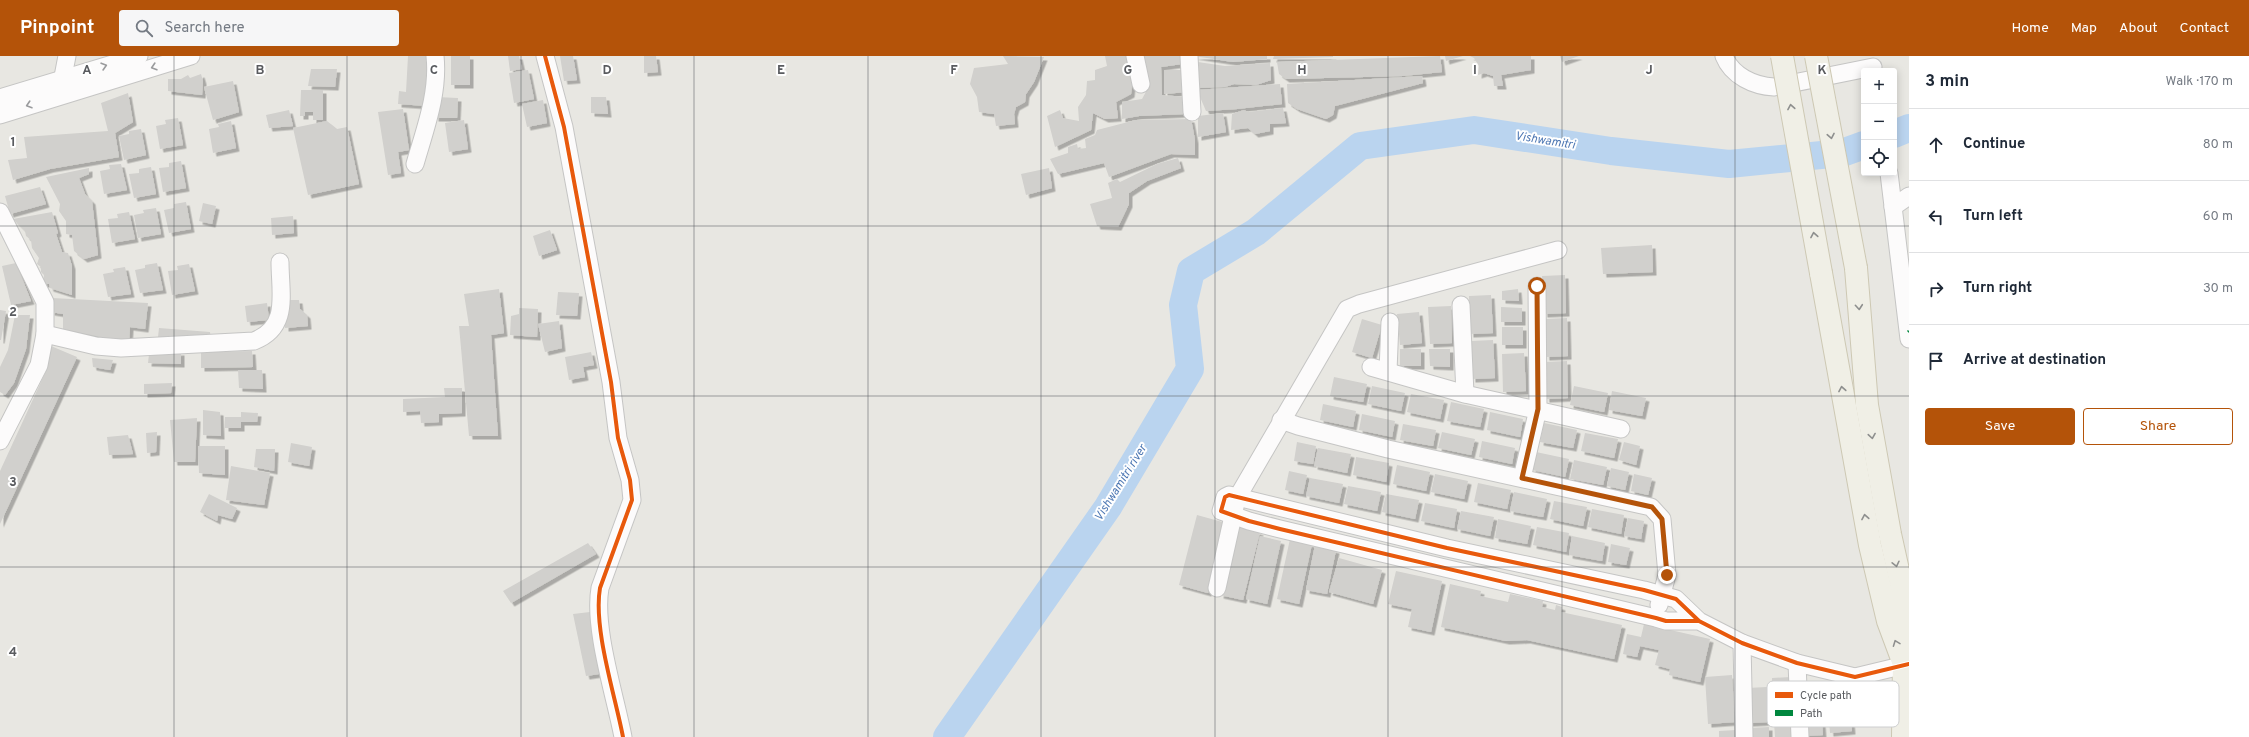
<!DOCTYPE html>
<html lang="en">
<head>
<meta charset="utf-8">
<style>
  :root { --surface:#fff; --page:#f6f6f7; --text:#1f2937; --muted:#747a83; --line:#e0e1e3; --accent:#b45309 }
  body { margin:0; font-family:Overpass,sans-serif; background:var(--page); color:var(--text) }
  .controls { position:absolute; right:12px; top:12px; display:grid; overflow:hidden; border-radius:4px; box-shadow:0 2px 10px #0003 }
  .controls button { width:36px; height:36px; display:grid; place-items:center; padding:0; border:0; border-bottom:1px solid var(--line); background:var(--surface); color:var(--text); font:20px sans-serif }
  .stop { position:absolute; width:12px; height:12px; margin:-9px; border:3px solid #b45309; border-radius:50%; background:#fff }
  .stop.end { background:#b45309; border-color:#fff; box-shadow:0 1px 4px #0008 }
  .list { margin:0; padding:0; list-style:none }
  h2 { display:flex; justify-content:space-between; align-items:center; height:52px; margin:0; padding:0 16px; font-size:17px }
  h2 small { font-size:13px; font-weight:400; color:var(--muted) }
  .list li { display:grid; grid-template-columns:26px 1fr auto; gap:12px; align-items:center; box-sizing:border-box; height:72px; padding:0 16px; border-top:1px solid var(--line) }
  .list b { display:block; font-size:15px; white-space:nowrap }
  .list em { font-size:13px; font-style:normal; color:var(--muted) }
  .actions { display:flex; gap:8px; padding:12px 16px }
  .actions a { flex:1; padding:9px 0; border:1px solid var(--accent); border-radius:4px; text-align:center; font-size:14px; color:var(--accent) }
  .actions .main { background:var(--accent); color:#fff }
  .icon { flex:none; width:22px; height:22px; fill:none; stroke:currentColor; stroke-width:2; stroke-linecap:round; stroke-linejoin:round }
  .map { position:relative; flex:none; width:1909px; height:681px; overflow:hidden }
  header { display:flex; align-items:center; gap:24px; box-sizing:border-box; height:56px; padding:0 20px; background:var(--accent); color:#fff }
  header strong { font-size:19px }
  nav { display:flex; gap:22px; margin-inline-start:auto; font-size:14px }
  .search { width:280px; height:36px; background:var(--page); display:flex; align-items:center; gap:10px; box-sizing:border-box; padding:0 14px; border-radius:4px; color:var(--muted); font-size:15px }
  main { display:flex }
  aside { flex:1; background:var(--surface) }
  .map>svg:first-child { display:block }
</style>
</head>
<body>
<header>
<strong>Pinpoint</strong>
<div class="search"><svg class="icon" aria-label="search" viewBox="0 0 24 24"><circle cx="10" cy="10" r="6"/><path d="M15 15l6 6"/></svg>Search here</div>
<nav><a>Home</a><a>Map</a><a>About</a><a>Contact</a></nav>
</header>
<main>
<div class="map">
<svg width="1909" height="681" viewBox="0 0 1909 681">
  <defs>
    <filter id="shadow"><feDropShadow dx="3.5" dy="3.5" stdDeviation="0" flood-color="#0004"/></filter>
  </defs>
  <rect width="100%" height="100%" fill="#e8e7e2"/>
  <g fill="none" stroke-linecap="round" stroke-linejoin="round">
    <g stroke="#bad4ef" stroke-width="28">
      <polyline points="1894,78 1909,72"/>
      <polyline points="947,681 1108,451 1190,313 1183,249 1191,215 1256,176 1360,90 1474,74 1611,95 1729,108 1842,97 1864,89"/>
    </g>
  </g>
  <g fill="#d1d0cd" filter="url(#shadow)">
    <polygon points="408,0 430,0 427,50 398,48 399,35 406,36"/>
    <rect x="451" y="0" width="19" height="29"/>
    <polygon points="508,0 519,0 522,13 510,15"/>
    <polygon points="560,0 573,0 577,24 564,25"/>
    <polygon points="644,0 656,0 658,16 644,17"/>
    <polygon points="1003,0 1044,1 1034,26 1026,38 1025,46 1016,51 1014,58 1015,68 996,70 994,58 979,56 977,41 970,28 974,12 1008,8"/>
    <polygon points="1105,0 1128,0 1133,21 1131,38 1116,46 1118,62 1105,63 1093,57 1091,74 1055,91 1047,60 1060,54 1063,62 1079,65 1078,51 1086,39 1087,25 1095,24 1095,14 1107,10"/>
    <polygon points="1140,0 1182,0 1182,8 1161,11 1162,39 1185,41 1185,58 1139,60 1122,63 1122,46 1142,43 1148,32 1141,10"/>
    <polygon points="1194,0 1267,0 1267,3 1233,6"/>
    <polygon points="1274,0 1333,0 1333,1 1273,3"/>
    <polygon points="1440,0 1442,16 1403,20 1286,23 1279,18 1277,6"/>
    <polygon points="1445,0 1463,0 1446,5"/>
    <polygon points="1470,0 1531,0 1531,14 1501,19 1503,30 1494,30 1493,20 1484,17 1478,19 1479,10 1474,2"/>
    <polygon points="1560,0 1579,0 1562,6"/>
    <polygon points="1191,5 1225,10 1270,7 1271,24 1256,29 1234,28 1225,31 1196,32"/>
    <polygon points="311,13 337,13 335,31 308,30"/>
    <polygon points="528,14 534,43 514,47 509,17"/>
    <polygon points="1164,14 1185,14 1187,36 1164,38"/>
    <polygon points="201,18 203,25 202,39 168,35 168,23 181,23 188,19 190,22"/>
    <polygon points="1422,20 1423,27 1335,50 1333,59 1326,63 1297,53 1288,47 1287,28"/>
    <polygon points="233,25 239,56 213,64 204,31"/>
    <polygon points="1280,28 1282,48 1237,53 1206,55 1197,34"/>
    <polygon points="301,34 323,34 323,64 313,64 313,56 305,56 305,60 300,60"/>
    <polygon points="128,37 133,66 115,77 119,101 50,113 13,124 8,104 27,102 24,81 108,75 101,47"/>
    <polygon points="436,41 458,42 457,62 435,62"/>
    <polygon points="591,41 606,41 608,58 591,57"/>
    <polygon points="543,44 547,67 527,71 522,48"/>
    <polygon points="1283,52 1286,67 1270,68 1270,75 1255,78 1248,72 1231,74 1232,58 1244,54 1248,56"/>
    <polygon points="403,53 409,94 398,96 401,117 388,119 378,56"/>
    <polygon points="289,54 293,70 269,72 266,59"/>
    <polygon points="1223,57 1226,76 1198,81 1198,60"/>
    <polygon points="178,62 183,89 160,93 156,70 166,68 165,64"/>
    <polygon points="1191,63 1195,84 1195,99 1171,98 1109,121 1104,107 1058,118 1050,103 1068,97 1068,91 1077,88 1078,93 1086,92 1085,83 1095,79 1097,74 1136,64"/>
    <polygon points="464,64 468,93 449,96 445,67"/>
    <polygon points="231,65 236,92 213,97 209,73 219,71 218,68"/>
    <polygon points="327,65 337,73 347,71 359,128 308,139 293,72"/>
    <polygon points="141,73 146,99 124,104 119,80 129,78 129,75"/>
    <polygon points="1178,102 1181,112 1147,125 1129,137 1129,148 1118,171 1097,170 1090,148 1112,142 1108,127 1117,123 1120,126 1157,108"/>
    <polygon points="181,105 186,132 163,136 159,112 169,111 169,107"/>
    <polygon points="121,108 127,134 104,138 100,115 110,113 109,109"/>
    <polygon points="151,111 156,138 134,142 129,118 139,117 139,113"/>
    <polygon points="89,112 89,118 79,122 85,138 92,145 98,199 84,203 74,195 72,179 66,178 66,165 59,155 60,148 46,121"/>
    <polygon points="1049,112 1052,132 1026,139 1021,118"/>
    <polygon points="40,131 46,148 10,158 5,140"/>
    <polygon points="186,146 191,173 169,177 164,154 174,152 174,148"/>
    <polygon points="203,147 216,150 212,168 199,165"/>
    <polygon points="156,152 161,178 138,182 134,159 144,157 143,154"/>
    <polygon points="52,156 58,177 56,178 62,196 68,197 72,210 72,239 50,232 49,228 43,228 44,219 41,216 41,211 37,208 39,202 32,192 31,184 26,180 25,175 13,163"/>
    <polygon points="129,156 135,183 112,187 108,163 118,162 117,158"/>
    <polygon points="293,160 294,177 272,179 271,162"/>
    <polygon points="550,174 557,194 539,200 533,180"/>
    <polygon points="1652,189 1653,216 1603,218 1601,192"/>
    <polygon points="16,207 31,245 11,249 2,210"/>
    <polygon points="157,207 163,234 140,237 135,214 145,212 145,209"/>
    <polygon points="189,208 195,235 172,239 168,215 178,214 177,210"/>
    <polygon points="125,211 131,238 108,241 103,218 114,216 113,213"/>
    <polygon points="1565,219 1566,257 1544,258 1542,220"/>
    <polygon points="499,233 504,277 491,279 498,380 469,380 459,270 469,270 464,238"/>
    <polygon points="1518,233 1519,245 1502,244 1502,235"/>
    <polygon points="558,236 579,237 577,260 556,259"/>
    <polygon points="1491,239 1493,277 1470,278 1469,240"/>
    <polygon points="52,242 148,247 145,273 130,271 129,287 63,273 63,258 51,256"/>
    <polygon points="286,244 299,244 300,253 307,259 308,270 285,272"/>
    <polygon points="267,247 269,264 247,266 245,250"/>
    <polygon points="1451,250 1452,287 1430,288 1428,251"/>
    <polygon points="1501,251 1522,252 1522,266 1501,266"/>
    <polygon points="519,252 538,253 537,281 510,279 511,260 519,258"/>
    <polygon points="0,254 6,255 1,284 0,284"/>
    <polygon points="1419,256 1422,287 1400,289 1397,258"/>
    <polygon points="15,259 30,259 26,293 14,327 5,339 0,336 0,311 8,294"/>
    <polygon points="1567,262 1568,300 1546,301 1544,263"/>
    <polygon points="1362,263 1382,269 1372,302 1352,296"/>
    <polygon points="559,265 562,292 545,296 538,268"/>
    <rect x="1502" y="271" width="21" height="18"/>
    <polygon points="159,272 210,276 211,284 158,281"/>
    <polygon points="1493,284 1495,322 1472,323 1471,285"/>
    <polygon points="51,290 77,301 0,468 0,415 46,315"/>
    <rect x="1400" y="293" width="21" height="17"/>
    <polygon points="1429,293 1450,293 1450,311 1430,310"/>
    <polygon points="252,295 253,311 201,312 201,296"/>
    <polygon points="181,296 181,308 148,307 149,298"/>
    <polygon points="591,296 594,309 583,311 585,321 569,324 565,301"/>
    <polygon points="1524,297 1526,335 1503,336 1502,298"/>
    <polygon points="92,302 113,304 110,314 93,311"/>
    <polygon points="1567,305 1568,342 1546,343 1544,306"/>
    <polygon points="238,314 262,314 263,333 239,332"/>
    <polygon points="1334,321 1367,328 1363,346 1330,340"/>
    <polygon points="172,327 171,337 144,338 144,328"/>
    <polygon points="1372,330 1405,337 1401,355 1368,348"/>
    <polygon points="1574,330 1608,337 1604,356 1570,349"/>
    <polygon points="444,332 462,332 462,357 439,358 439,366 421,367 420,355 403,356 403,343 445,341"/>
    <polygon points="1612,335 1646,342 1642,360 1609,354"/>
    <polygon points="1411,338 1444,344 1440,363 1407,356"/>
    <polygon points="1451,346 1484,353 1480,371 1447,365"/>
    <polygon points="1323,348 1356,355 1353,371 1320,364"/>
    <polygon points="203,354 220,356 221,380 203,379"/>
    <polygon points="241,356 258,357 257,366 241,366 241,372 225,372 225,361 241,361"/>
    <polygon points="1490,356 1523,363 1520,381 1487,374"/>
    <polygon points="1362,358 1395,365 1392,381 1359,374"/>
    <polygon points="197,362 195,406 174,406 170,364"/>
    <polygon points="1544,367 1577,374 1573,392 1540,386"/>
    <polygon points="1403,368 1436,374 1433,390 1400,384"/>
    <polygon points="157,376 156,396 147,397 146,377"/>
    <polygon points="1442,376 1475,383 1471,399 1438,392"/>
    <polygon points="1585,377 1618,383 1614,402 1581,395"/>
    <polygon points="128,379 133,398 109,399 107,381"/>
    <polygon points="1482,385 1515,392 1512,408 1479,401"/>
    <polygon points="1297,386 1316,390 1313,408 1294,405"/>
    <polygon points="1624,386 1640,390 1636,409 1619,404"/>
    <polygon points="291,387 312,391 309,410 288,406"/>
    <polygon points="198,390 225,390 225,419 199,417"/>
    <polygon points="1318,392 1351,398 1347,417 1314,410"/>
    <polygon points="256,393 275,393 274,415 254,411"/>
    <polygon points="1536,396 1569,403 1565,421 1532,414"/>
    <polygon points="1356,401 1389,407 1386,426 1353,419"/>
    <polygon points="1574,404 1607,411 1603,429 1570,423"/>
    <polygon points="1397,409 1430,416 1426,435 1393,428"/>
    <polygon points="231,410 270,417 264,449 226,444"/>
    <polygon points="1611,412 1629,416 1625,434 1607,430"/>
    <polygon points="1289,415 1307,419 1303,438 1285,434"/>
    <polygon points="1435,418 1468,425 1464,443 1431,436"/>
    <polygon points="1634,418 1652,422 1648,439 1631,435"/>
    <polygon points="1310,422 1343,428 1339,447 1306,440"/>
    <polygon points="1478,427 1511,434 1507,453 1474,446"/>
    <polygon points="1348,430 1381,436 1377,455 1344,448"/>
    <polygon points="1514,436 1547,443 1543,461 1510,455"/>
    <polygon points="209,438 237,452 232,463 218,459 217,465 200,456"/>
    <polygon points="1386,438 1419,444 1415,463 1382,456"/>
    <polygon points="1554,445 1587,451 1583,470 1550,463"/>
    <polygon points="1425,447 1457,453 1454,472 1421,465"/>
    <polygon points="1592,453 1624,459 1621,478 1588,471"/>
    <polygon points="1461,455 1494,461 1490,480 1457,473"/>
    <polygon points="1197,459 1226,467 1208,537 1179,529"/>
    <polygon points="1628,462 1644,465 1641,483 1624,480"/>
    <polygon points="1498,463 1531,470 1527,488 1495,482"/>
    <polygon points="1237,470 1260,476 1243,544 1220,539"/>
    <polygon points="1537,471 1569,477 1566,496 1533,489"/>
    <polygon points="1260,480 1281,485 1267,548 1246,543"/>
    <polygon points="1572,480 1605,487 1602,505 1569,499"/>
    <polygon points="1290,483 1312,488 1299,548 1277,543"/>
    <polygon points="588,487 596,498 511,547 503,535"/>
    <polygon points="1611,488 1630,492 1626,509 1608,506"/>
    <polygon points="1315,489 1336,494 1327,538 1306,534"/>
    <polygon points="1339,502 1382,514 1373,548 1329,536"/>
    <polygon points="1396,515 1442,525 1431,576 1408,571 1412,553 1388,548"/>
    <polygon points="1450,528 1481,535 1480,540 1508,546 1510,538 1543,545 1542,551 1555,554 1556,549 1562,551 1561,556 1622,569 1614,603 1527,584 1506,585 1441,571"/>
    <polygon points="590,556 595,596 599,618 586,620 573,558"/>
    <polygon points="1644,568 1710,583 1700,626 1669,619 1670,613 1655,609 1659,594 1640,590 1637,601 1623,598 1627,578 1641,581"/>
    <polygon points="1732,619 1735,666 1708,668 1705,621"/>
    <polygon points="1791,621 1793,660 1773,661 1772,622"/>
    <polygon points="1767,631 1769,666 1749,667 1747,632"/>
    <polygon points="1820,640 1823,679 1804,680 1801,641"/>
    <polygon points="1849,641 1852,675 1830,677 1827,642"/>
    <polygon points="1794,665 1795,681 1775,681 1774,666"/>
    <polygon points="1769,671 1769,681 1749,681 1749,672"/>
    <polygon points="1736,674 1736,681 1719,681 1719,675"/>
  </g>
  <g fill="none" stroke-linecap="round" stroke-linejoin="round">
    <g stroke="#c5c5c4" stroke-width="19">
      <g id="minor">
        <path d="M 545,0 L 564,71 L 611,326 L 618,382 L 630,424 L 632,444 L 600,532 C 593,572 615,639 623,681"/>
        <polyline points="1135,0 1141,28"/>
        <polyline points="1189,0 1192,56"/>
        <path d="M 1724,0 C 1732,20 1754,30 1774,31 L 1873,11"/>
        <polyline points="61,31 67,0"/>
        <polyline points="0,42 139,0"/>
        <polyline points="0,59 191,0"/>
        <path d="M 415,108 C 425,73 439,37 435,0"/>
        <polyline points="1889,117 1909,283"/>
        <polyline points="1893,151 1909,140"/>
        <polyline points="0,156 45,246 45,278 39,309 0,385"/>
        <polyline points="1461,249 1465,338"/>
        <path d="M 45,278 L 96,290 L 121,292 L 254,285 C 290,271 280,238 280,206"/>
        <polyline points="1371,311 1465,338 1621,373"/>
        <polyline points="1388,315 1390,266"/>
        <polyline points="1281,364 1298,370 1388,393 1651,451 1662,463 1667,519 1659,549"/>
        <polyline points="1522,422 1538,353 1537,230"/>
        <polyline points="1217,532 1237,442 1347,253 1359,248 1558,194"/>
        <polyline points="1699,565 1666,565 1656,562 1280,473 1249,465 1221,455 1225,441 1229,439 1447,492 1644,534 1676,543 1699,565 1742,587 1797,607 1855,621 1909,608"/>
        <polyline points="1742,587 1744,681"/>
        <polyline points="1797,607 1800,681"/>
      </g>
    </g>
    <g stroke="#cdc8b3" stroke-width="24">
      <g id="major">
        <polyline points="1856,212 1867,349 1890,478 1909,564"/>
        <polyline points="1821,217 1870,489 1888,565 1904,608 1909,564"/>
        <polyline points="1903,681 1904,608"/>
      </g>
    </g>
    <use href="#minor" stroke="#fcfbfb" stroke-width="17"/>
    <use href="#major" stroke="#f0efe6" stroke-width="22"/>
    <g stroke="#cdc8b3" stroke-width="24" stroke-linecap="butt">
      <g id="major-bridge">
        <polyline points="1782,0 1821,217"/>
        <polyline points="1816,0 1856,212"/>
      </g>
    </g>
    <use href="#major-bridge" stroke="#f0efe6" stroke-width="22"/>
    <polyline stroke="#00873e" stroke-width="3" stroke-dasharray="6 3" stroke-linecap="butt" points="1908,276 1909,275"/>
    <g stroke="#fff" stroke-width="6">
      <g id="cycleway">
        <path d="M 545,0 L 564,71 L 611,326 L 618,382 L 630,424 L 632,444 L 600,532 C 593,572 615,639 623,681"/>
        <polyline points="1699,565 1666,565 1656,562 1280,473 1249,465 1221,455 1225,441 1229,439 1447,492 1644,534 1676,543 1699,565 1742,587 1797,607 1855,621 1909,608"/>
      </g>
    </g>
    <use href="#cycleway" stroke="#e8590c" stroke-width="4"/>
  </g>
  <defs><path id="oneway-chevron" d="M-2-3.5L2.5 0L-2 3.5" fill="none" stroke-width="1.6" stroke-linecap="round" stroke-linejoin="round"/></defs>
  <g stroke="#9a9b9d">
    <use href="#oneway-chevron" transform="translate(104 10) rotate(-16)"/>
    <use href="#oneway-chevron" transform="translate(154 11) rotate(163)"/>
    <use href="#oneway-chevron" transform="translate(29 49) rotate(162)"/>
  </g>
  <g stroke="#8e8f8e">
    <use href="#oneway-chevron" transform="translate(1791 51) rotate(-100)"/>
    <use href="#oneway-chevron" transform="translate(1831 80) rotate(79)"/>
    <use href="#oneway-chevron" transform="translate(1814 179) rotate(-100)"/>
    <use href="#oneway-chevron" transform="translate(1859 251) rotate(85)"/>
    <use href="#oneway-chevron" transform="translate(1842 333) rotate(-100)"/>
    <use href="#oneway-chevron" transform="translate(1872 380) rotate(81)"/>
    <use href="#oneway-chevron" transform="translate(1865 461) rotate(-100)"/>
    <use href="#oneway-chevron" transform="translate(1896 508) rotate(77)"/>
    <use href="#oneway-chevron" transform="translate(1896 587) rotate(-111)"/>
  </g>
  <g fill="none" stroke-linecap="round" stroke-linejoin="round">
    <polyline stroke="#b45309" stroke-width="5" points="1537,230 1538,353 1522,422 1652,451 1662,463 1667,519"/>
  </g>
  <path fill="none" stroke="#595b5f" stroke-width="1" stroke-opacity="0.55" d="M 174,0 L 174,681M 347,0 L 347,681M 521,0 L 521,681M 694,0 L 694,681M 868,0 L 868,681M 1041,0 L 1041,681M 1215,0 L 1215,681M 1388,0 L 1388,681M 1562,0 L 1562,681M 1735,0 L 1735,681M 0,170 L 1909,170M 0,340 L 1909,340M 0,511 L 1909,511"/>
  <g text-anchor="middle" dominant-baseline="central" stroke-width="4" stroke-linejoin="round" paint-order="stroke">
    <g font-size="12" font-style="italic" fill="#4d77b3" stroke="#fff">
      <text transform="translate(1545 85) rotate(9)">Vishwamitri</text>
      <text transform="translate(1121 427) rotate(-58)">Vishwamitri river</text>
    </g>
  </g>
  <rect x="1767" y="625" width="132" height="46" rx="6" fill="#fff" stroke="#cdcecf" stroke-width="1"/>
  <rect x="1775" y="636" width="18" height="6" fill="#e8590c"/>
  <rect x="1775" y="654" width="18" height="6" fill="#00873e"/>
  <g font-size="11" fill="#595b5f">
    <text x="1800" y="643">Cycle path</text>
    <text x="1800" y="661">Path</text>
  </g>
  <g font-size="13" text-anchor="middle" font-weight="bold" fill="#595b5f" stroke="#fff" stroke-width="4" stroke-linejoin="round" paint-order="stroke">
    <text x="87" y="18">A</text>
    <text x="260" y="18">B</text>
    <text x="434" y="18">C</text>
    <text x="607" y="18">D</text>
    <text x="781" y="18">E</text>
    <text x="954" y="18">F</text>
    <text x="1128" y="18">G</text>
    <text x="1302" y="18">H</text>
    <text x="1475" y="18">I</text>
    <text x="1649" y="18">J</text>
    <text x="1822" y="18">K</text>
    <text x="13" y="90">1</text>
    <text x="13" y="260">2</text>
    <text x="13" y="430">3</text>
    <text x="13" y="600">4</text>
  </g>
</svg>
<div class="controls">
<button>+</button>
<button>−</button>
<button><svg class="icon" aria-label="locate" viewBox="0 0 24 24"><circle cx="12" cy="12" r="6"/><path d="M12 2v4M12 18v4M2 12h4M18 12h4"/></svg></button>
</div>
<div class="stop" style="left:1537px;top:230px"></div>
<div class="stop end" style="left:1667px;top:519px"></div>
</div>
<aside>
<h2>3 min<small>Walk · 170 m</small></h2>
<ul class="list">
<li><svg class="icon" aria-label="ahead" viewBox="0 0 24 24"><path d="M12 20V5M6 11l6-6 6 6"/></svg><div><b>Continue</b></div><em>80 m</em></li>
<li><svg class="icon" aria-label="left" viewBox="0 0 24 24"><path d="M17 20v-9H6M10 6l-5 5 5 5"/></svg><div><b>Turn left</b></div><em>60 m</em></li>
<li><svg class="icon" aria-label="right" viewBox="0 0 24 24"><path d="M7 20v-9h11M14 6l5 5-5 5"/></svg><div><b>Turn right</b></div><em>30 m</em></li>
<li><svg class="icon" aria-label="arrive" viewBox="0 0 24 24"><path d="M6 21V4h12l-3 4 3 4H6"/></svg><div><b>Arrive at destination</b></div></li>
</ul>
<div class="actions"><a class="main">Save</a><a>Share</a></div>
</aside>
</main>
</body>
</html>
